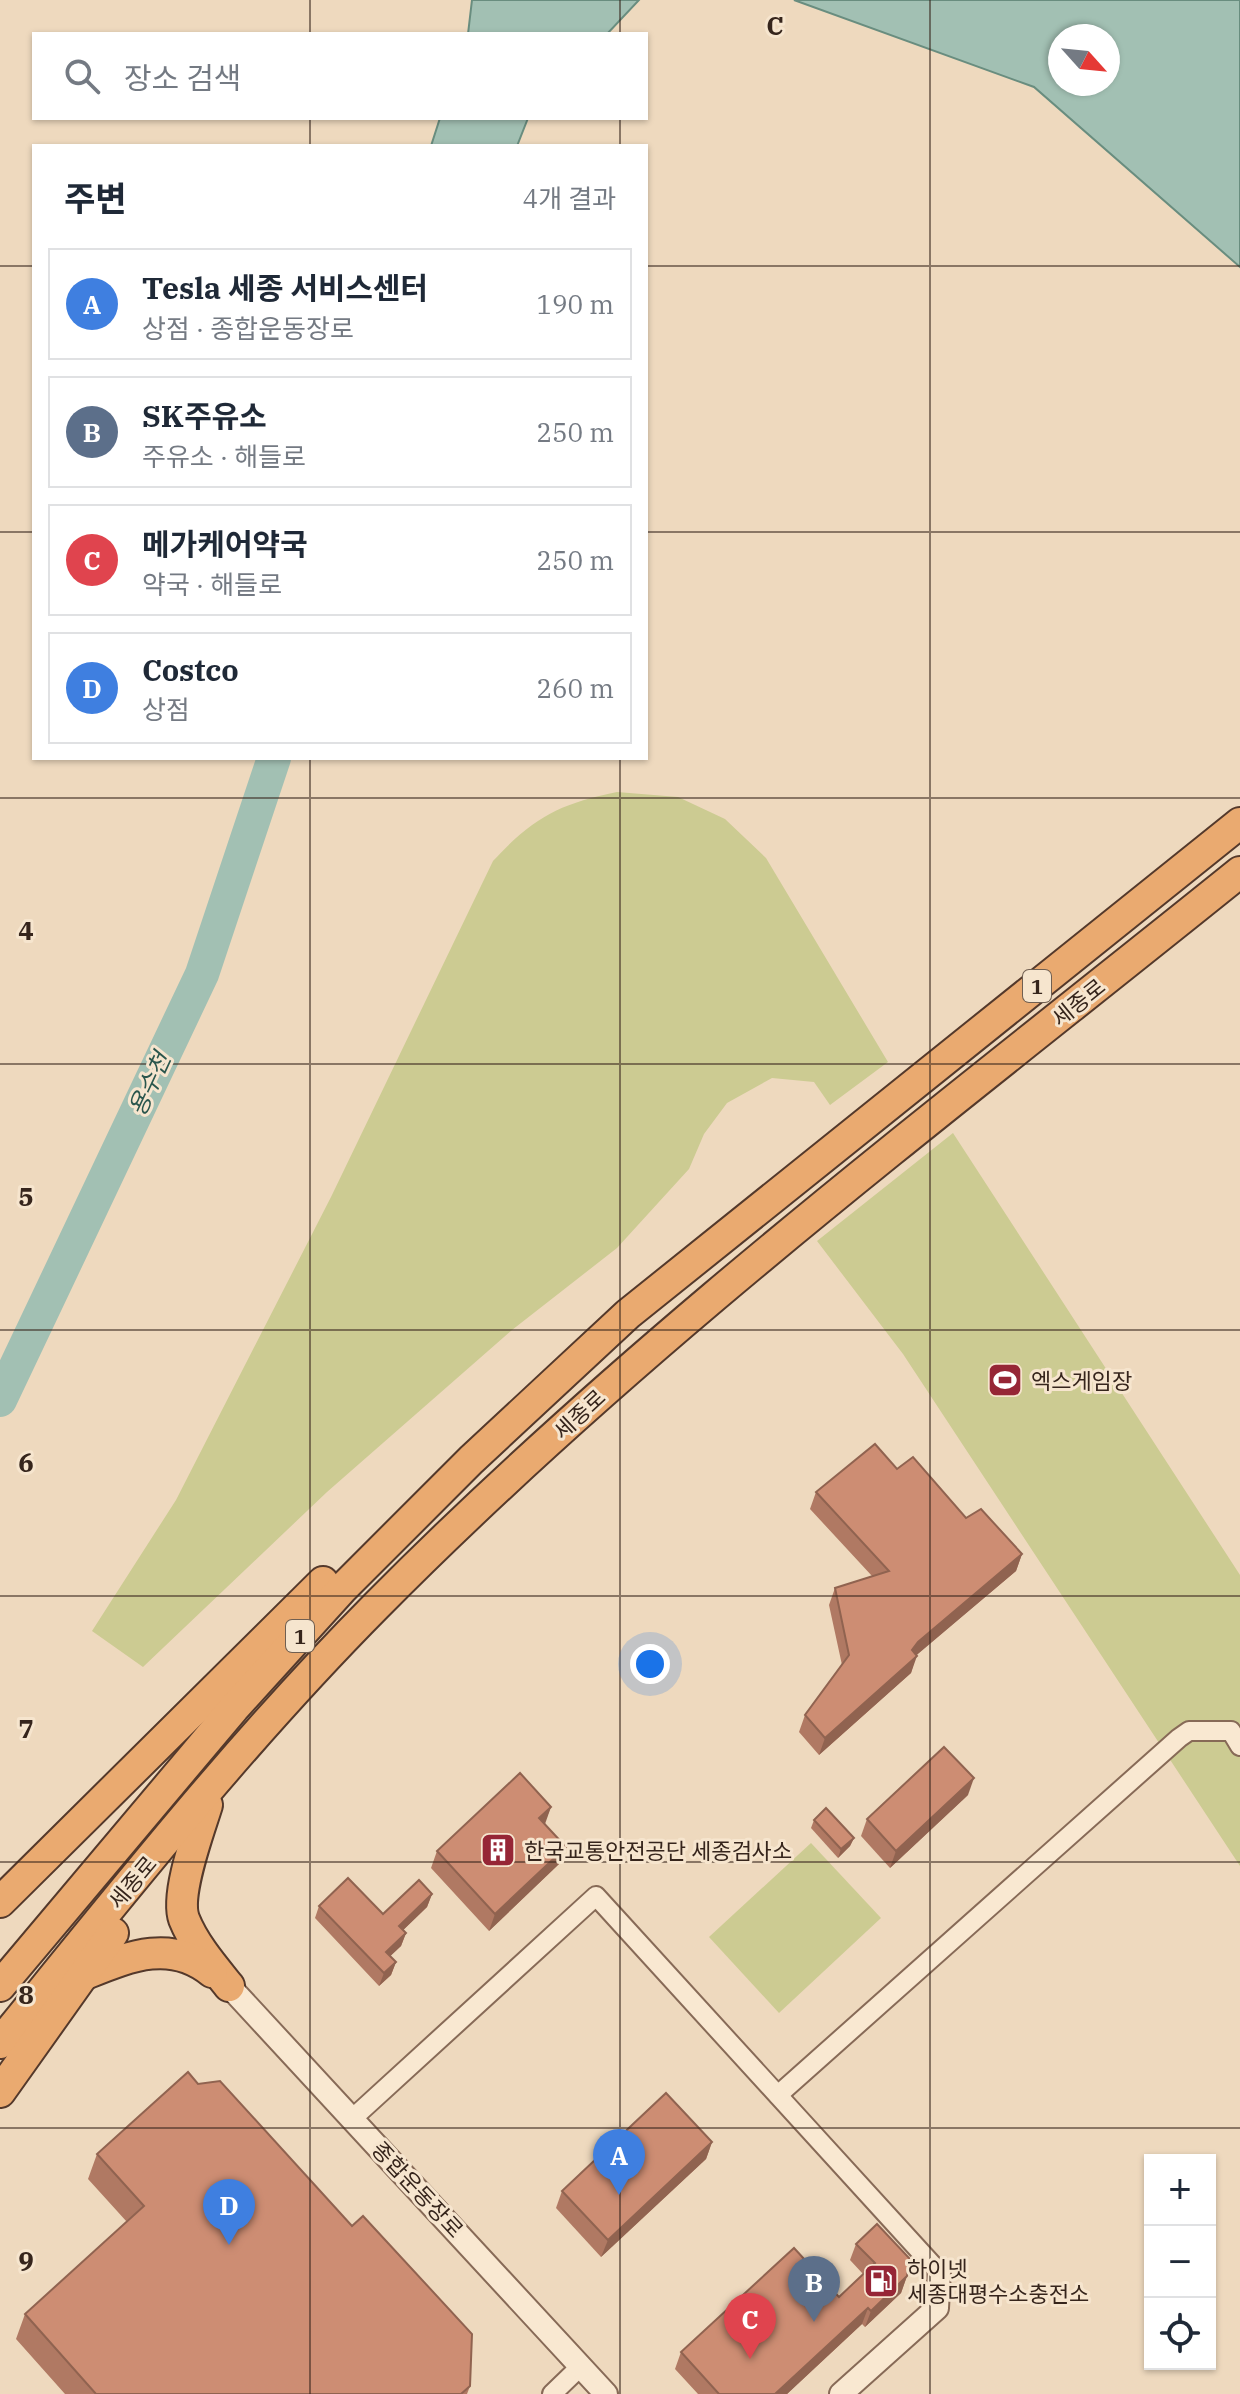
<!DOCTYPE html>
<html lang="ko">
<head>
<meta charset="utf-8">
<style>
  :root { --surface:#fff; --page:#f2f2f3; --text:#1f2937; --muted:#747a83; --line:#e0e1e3; --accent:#962636 }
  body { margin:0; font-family:"IBM Plex Serif","Noto Sans KR",serif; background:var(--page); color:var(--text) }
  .controls { position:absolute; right:24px; bottom:24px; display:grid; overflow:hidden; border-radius:0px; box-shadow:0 2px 6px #0004 }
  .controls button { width:72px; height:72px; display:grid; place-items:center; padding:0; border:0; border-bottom:2px solid var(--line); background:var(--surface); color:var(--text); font:40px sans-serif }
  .compass { position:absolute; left:1048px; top:24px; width:72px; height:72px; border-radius:50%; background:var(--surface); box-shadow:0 2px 6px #0004; rotate:117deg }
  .you { position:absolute; left:650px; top:1664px; width:28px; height:28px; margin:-20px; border:6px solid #fff; border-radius:50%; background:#1a73e8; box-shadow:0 0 0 12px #1a73e833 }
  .badge { display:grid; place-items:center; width:52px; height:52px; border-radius:50%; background:var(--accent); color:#fff; font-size:26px; font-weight:700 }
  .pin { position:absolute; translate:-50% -66px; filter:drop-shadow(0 2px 4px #0008) }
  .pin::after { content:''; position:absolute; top:42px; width:28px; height:24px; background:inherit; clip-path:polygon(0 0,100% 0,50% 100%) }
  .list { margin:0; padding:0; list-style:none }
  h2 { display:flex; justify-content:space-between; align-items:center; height:104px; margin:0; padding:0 32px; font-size:34px }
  h2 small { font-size:26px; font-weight:400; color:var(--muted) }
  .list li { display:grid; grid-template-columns:52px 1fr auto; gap:24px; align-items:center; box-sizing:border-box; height:112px; margin:0 16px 16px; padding:0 16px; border:2px solid var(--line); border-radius:0px }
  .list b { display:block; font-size:30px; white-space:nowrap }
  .list p { margin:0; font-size:26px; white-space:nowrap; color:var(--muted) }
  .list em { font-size:26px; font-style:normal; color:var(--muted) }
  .icon { flex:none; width:44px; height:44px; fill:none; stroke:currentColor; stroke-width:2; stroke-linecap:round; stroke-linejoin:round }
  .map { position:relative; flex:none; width:1240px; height:2394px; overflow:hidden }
  .search { position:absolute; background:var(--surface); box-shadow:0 2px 6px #0004; left:32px; top:32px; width:616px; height:88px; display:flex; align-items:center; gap:20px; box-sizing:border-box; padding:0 28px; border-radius:0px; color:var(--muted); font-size:30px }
  .panel { position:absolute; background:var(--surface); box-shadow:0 2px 6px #0004; left:32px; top:144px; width:616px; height:616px; border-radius:0px }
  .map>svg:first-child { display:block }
</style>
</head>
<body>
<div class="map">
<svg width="1240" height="2394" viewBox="0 0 1240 2394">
  <rect width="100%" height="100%" fill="#eed9be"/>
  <g fill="#cccb92">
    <path d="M 617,792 L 678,797 L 725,819 L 766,858 L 888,1062 L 830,1105 L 814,1082 L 772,1078 L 727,1103 L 704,1134 L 689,1169 L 617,1248 L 512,1330 L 327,1492 L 143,1667 L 92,1631 L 176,1500 L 331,1197 L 493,861 C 534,817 559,804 617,792 Z"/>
    <polygon points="953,1133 1240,1575 1240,1866 903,1354 817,1241"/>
    <polygon points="811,1843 881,1918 779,2013 709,1937"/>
  </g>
  <g fill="#a2c0b3" stroke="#698d7f" stroke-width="2" fill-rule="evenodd">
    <polygon points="472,0 639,0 607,34 468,34"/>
    <path d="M 794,0 L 1240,0 L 1240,267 L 1034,87 ZM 1108,36 L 1108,84 L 1060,84 L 1060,36 Z"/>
    <polygon points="440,118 528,118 517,146 431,146"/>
  </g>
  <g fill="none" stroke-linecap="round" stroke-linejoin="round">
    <polyline stroke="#a2c0b3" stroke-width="34" points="0,1400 202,974 274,758"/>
    <g stroke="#876a57" stroke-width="22">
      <g id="minor">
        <polyline points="778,2095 1179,1738 1189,1731 1231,1731 1240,1746"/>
        <polyline points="353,2118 596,1896 939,2272"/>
        <polyline points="552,2394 581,2366"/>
      </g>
    </g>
    <g stroke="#876a57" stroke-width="26">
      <g id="tertiary">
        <polyline points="229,1986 606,2394"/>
        <polyline points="841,2394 937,2308 939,2272"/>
      </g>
    </g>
    <g stroke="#54392b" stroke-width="34">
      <g id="trunk">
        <path d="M 207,1805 C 199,1831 175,1894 184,1919 C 194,1944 212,1965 229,1986"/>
        <polyline points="0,1902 323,1582"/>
        <path d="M 83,1975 C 128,1957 170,1938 212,1972"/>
        <polyline points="0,1986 234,1708 342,1589 471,1460 628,1314 1240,823"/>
        <path d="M 0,2043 C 121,1894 241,1742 376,1606 C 642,1337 946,1109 1240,872"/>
        <polyline points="0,2092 113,1933"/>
      </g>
    </g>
    <use href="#minor" stroke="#f9e8d1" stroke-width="18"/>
    <use href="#tertiary" stroke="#f9e8d1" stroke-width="22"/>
    <use href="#trunk" stroke="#eaaa70" stroke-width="30"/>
  </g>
  <g fill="#b07963">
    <polygon points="897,1469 966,1518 1022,1554 1016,1571 916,1655 911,1673 819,1755 799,1732 805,1715 842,1665 829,1605 835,1588 872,1576 810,1509 816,1492"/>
    <polygon points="968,1795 890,1868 861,1836 867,1819"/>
    <polygon points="551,1807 544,1824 559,1864 489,1931 431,1868 437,1851"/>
    <polygon points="814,1820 854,1838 850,1846 838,1858 811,1828"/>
    <polygon points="432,1894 427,1907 403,1930 406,1933 401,1946 390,1956 396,1962 391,1975 379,1986 315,1918 319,1906 383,1914"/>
    <polygon points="712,2142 706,2159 601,2257 556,2208 562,2191"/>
    <polygon points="97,2154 470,2386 467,2394 65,2394 16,2339 25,2314 127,2222 88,2179"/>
    <polygon points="856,2244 907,2276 901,2293 865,2327 862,2324 787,2394 698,2394 675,2369 681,2352 839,2297 863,2274 850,2260"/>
  </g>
  <g fill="#906350">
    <polygon points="1022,1554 1016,1571 912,1659 917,1656 911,1673 819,1755 825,1738 912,1650 918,1642"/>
    <polygon points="974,1778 968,1795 890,1868 896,1851"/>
    <polygon points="551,1807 545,1824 533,1835 539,1818"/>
    <polygon points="854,1838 850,1846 838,1858 841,1849"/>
    <polygon points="566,1847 559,1864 489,1931 495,1914"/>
    <polygon points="432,1894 427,1907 394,1939 399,1926"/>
    <polygon points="406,1933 401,1946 381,1965 386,1952"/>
    <polygon points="396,1962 391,1975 379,1986 384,1973"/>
    <polygon points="712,2142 706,2159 601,2257 608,2240"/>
    <polygon points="907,2276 901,2293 865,2327 871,2311"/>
    <polygon points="868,2308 862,2324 787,2394 775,2394"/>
  </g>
  <g fill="#cd8d73" stroke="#906350" stroke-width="2">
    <polygon points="875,1444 897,1469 913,1457 966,1518 981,1509 1022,1554 918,1642 912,1650 917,1656 825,1738 805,1715 849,1655 835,1588 889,1571 816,1492"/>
    <polygon points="944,1747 974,1778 896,1851 867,1819"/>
    <polygon points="520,1773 551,1807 539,1818 566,1847 495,1914 437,1851"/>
    <polygon points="826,1808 854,1838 841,1849 814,1820"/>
    <polygon points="348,1878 383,1914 419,1880 432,1894 399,1926 406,1933 386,1952 396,1962 384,1973 319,1906"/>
    <polygon points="188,2072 198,2084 220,2081 352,2226 363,2216 472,2334 470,2386 461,2394 96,2394 25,2314 144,2206 97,2154"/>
    <polygon points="666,2093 712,2142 608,2240 562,2191"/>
    <polygon points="877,2224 910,2259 907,2276 871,2311 868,2308 775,2394 719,2394 681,2352 794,2248 839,2297 875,2263 856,2244"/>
  </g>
  <path fill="none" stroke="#36251c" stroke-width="2" stroke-opacity="0.55" d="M 310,0 L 310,34M 620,0 L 620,34M 930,0 L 930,2394M 310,118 L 310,146M 620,118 L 620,146M 0,266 L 34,266M 646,266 L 1240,266M 0,532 L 34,532M 646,532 L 1240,532M 310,758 L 310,2394M 620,758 L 620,2394M 0,798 L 1240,798M 0,1064 L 1240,1064M 0,1330 L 1240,1330M 0,1596 L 1240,1596M 0,1862 L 1240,1862M 0,2128 L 1240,2128"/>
  <defs>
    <g id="stadium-square" transform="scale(1.8)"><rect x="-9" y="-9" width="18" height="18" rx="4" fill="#962636" stroke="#f6e5ce"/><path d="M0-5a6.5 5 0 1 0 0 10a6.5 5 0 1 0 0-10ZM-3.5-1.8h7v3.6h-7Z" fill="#fff"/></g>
    <g id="building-square" transform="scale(1.8)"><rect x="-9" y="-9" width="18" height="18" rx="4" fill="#962636" stroke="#f6e5ce"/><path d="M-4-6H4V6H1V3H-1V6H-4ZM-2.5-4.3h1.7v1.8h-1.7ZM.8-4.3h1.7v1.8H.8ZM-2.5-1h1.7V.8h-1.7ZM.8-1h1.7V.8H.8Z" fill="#fff"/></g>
    <g id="fuel-square" transform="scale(1.8)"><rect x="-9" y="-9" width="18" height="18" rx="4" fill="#962636" stroke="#f6e5ce"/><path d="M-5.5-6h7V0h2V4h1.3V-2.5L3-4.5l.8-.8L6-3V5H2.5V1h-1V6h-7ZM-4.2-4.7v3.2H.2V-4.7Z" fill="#fff"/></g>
  </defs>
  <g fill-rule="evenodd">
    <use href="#stadium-square" x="1005" y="1380"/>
    <use href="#building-square" x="498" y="1850"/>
    <use href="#fuel-square" x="881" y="2281"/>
  </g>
  <g text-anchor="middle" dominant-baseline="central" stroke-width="6" stroke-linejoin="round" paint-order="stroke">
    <g fill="#f6e5ce" stroke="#705f51" stroke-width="2">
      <rect x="1023" y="970" width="28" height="32" rx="6"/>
      <rect x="286" y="1620" width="28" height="32" rx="6"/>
    </g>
    <g font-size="20" font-weight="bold" fill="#36251c">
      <text x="1037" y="986">1</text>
      <text x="300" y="1636">1</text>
    </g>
    <g font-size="22" fill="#36251c" stroke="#f6e5ce">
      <text transform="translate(1078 1002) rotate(-39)">세종로</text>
      <text transform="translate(579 1414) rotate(-43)">세종로</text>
      <text transform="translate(132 1882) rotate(-50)">세종로</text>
      <text transform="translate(418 2189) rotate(47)">종합운동장로</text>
    </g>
    <g font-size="22" fill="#36251c" stroke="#f6e5ce" text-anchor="start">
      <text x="1031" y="1380">엑스게임장</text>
      <text x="524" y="1850">한국교통안전공단 세종검사소</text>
      <text x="907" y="2268">하이넷<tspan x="907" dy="25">세종대평수소충전소</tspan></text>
    </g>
    <g font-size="24" font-style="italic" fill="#2a564d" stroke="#f6e5ce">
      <text transform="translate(149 1084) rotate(-65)">용수천</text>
    </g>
  </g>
  <g font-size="26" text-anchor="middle" font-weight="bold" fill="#36251c" stroke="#f6e5ce" stroke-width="6" stroke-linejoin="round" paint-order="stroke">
    <text x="775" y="35">C</text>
    <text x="26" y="940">4</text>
    <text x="26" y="1206">5</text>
    <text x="26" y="1472">6</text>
    <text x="26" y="1738">7</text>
    <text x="26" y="2004">8</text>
    <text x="26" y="2270">9</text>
  </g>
</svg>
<div class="controls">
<button>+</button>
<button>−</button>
<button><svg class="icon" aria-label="locate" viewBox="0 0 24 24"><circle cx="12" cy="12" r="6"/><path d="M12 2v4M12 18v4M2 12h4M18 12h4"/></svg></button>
</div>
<svg class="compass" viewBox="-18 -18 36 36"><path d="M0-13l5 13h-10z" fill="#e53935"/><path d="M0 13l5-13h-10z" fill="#747a83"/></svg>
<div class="you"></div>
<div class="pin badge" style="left:619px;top:2195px;background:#3f7fe0">A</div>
<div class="pin badge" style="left:814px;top:2322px;background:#5c6f8a">B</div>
<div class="pin badge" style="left:750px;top:2359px;background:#e0444e">C</div>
<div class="pin badge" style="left:229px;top:2245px;background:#3f7fe0">D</div>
<div class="search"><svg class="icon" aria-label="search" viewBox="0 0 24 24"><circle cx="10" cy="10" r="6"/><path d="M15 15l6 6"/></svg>장소 검색</div>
<section class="panel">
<h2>주변<small>4개 결과</small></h2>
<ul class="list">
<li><span class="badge" style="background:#3f7fe0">A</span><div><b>Tesla 세종 서비스센터</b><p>상점 · 종합운동장로</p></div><em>190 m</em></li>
<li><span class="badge" style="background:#5c6f8a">B</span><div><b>SK주유소</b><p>주유소 · 해들로</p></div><em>250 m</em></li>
<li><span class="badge" style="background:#e0444e">C</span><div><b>메가케어약국</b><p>약국 · 해들로</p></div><em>250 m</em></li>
<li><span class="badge" style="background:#3f7fe0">D</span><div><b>Costco</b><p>상점</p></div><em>260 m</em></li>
</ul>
</section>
</div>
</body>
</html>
